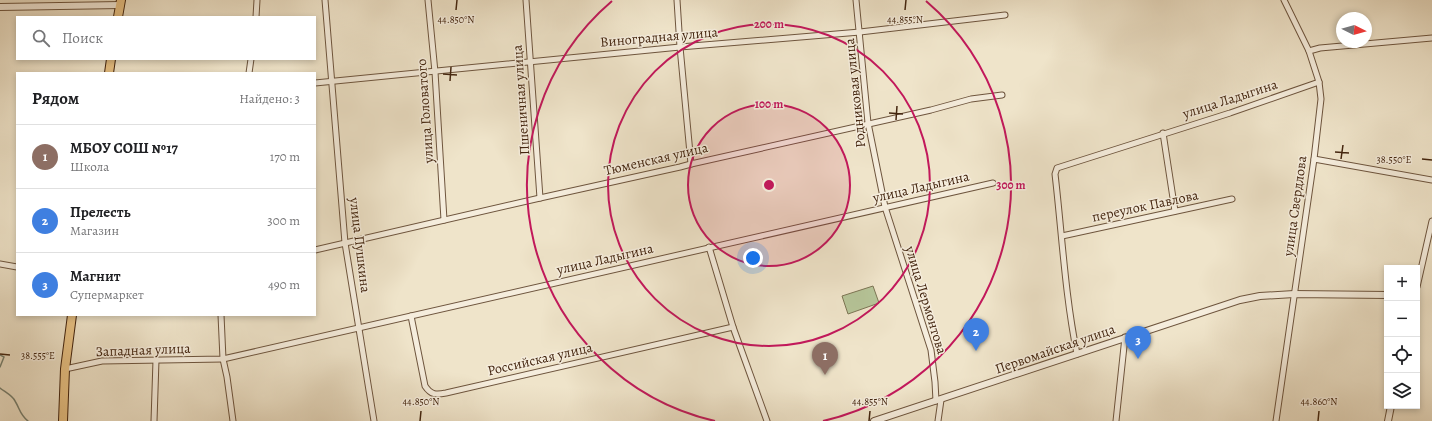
<!DOCTYPE html>
<html lang="ru">
<head>
<meta charset="utf-8">
<style>
  :root { --surface:#fff; --page:#f2f2f2; --text:#202124; --muted:#757577; --line:#e0e0e0; --accent:#8f2418 }
  body { margin:0; font-family:Alegreya,serif; background:var(--page); color:var(--text) }
  .controls { position:absolute; right:12px; bottom:12px; display:grid; overflow:hidden; border-radius:0px; box-shadow:0 2px 6px #0003 }
  .controls button { width:36px; height:36px; display:grid; place-items:center; padding:0; border:0; border-bottom:1px solid var(--line); background:var(--surface); color:var(--text); font:20px sans-serif }
  .compass { position:absolute; left:1336px; top:12px; width:36px; height:36px; border-radius:50%; background:var(--surface); box-shadow:0 2px 6px #0003; rotate:95deg }
  .you { position:absolute; left:753px; top:258px; width:14px; height:14px; margin:-10px; border:3px solid #fff; border-radius:50%; background:#1a73e8; box-shadow:0 0 0 6px #1a73e833 }
  .badge { display:grid; place-items:center; width:26px; height:26px; border-radius:50%; background:var(--accent); color:#fff; font-size:13px; font-weight:700 }
  .pin { position:absolute; translate:-50% -33px; filter:drop-shadow(0 1px 2px #0008) }
  .pin::after { content:''; position:absolute; top:21px; width:14px; height:12px; background:inherit; clip-path:polygon(0 0,100% 0,50% 100%) }
  .list { margin:0; padding:0; list-style:none }
  h2 { display:flex; justify-content:space-between; align-items:center; height:52px; margin:0; padding:0 16px; font-size:17px }
  h2 small { font-size:13px; font-weight:400; color:var(--muted) }
  .list li { display:grid; grid-template-columns:26px 1fr auto; gap:12px; align-items:center; box-sizing:border-box; height:64px; padding:0 16px; border-top:1px solid var(--line) }
  .list b { display:block; font-size:15px; white-space:nowrap }
  .list p { margin:0; font-size:13px; white-space:nowrap; color:var(--muted) }
  .list em { font-size:13px; font-style:normal; color:var(--muted) }
  .icon { flex:none; width:22px; height:22px; fill:none; stroke:currentColor; stroke-width:2; stroke-linecap:round; stroke-linejoin:round }
  .map { position:relative; flex:none; width:1432px; height:421px; overflow:hidden }
  .search { position:absolute; background:var(--surface); box-shadow:0 2px 6px #0003; left:16px; top:16px; width:300px; height:44px; display:flex; align-items:center; gap:10px; box-sizing:border-box; padding:0 14px; border-radius:0px; color:var(--muted); font-size:15px }
  .panel { position:absolute; background:var(--surface); box-shadow:0 2px 6px #0003; left:16px; top:72px; width:300px; height:244px; border-radius:0px }
  .map>svg:first-child { display:block }
</style>
</head>
<body>
<div class="map">
<svg width="1432" height="421" viewBox="0 0 1432 421">
  <rect width="100%" height="100%" fill="#efe4ca"/>
  <filter id="stains"><feTurbulence type="fractalNoise" baseFrequency=".005" numOctaves="4"/><feColorMatrix values="0 0 0 0 .2 0 0 0 0 .09 0 0 0 0 .02 0 0 0 .5 -.17"/></filter>
  <radialGradient id="worn" r=".72"><stop offset=".6" stop-color="#630" stop-opacity="0"/><stop offset="1" stop-color="#630" stop-opacity=".3"/></radialGradient>
  <polygon fill="#b6c599" stroke="#7c7554" points="873,286 879,303 848,314 842,296"/>
  <g fill="none" stroke-linecap="round" stroke-linejoin="round">
    <g stroke="#778171" stroke-width="1.5">
      <polyline points="0,355 4,357 0,367"/>
      <path d="M 0,388 C 5,392 13,396 15,401 C 20,409 20,415 28,421"/>
    </g>
    <g stroke="#6e553e" stroke-width="7">
      <g id="minor">
        <polyline points="325,0 345,243 374,421"/>
        <polyline points="428,0 435,72 444,220"/>
        <polyline points="526,0 540,198"/>
        <polyline points="677,0 680,47 691,164"/>
        <polyline points="856,0 868,123 885,207 931,350 935,382 936,401"/>
        <polyline points="256,17 257,0"/>
        <polyline points="1309,51 1320,48 1432,38"/>
        <polyline points="249,73 251,59"/>
        <polyline points="315,83 680,47 860,32 1005,15"/>
        <polyline points="1163,133 1175,211"/>
        <polyline points="1314,159 1432,180"/>
        <polyline points="1062,236 1232,199"/>
        <polyline points="709,247 733,327 767,421"/>
        <polyline points="315,250 540,198 680,167 691,164 931,110 971,99 1002,95"/>
        <polyline points="0,264 17,267"/>
        <polyline points="1417,287 1432,221"/>
        <polyline points="221,315 223,359 227,377 233,421"/>
        <path d="M 411,316 L 425,386 C 431,395 436,395 446,393 L 733,327"/>
        <path d="M 1077,354 C 1065,295 1062,234 1055,174 L 1057,168 L 1230,113 L 1319,82"/>
        <polyline points="65,369 102,361 223,359 993,183"/>
        <polyline points="154,421 156,360"/>
        <polyline points="938,421 941,400"/>
        <polyline points="1116,421 1125,337"/>
        <polyline points="1276,421 1314,159 1321,99 1319,82 1309,51 1284,0"/>
      </g>
    </g>
    <g stroke="#6e553e" stroke-width="8">
      <g id="tertiary">
        <polyline points="0,7 120,5"/>
        <polyline points="874,421 1240,300 1260,296 1294,294 1387,295"/>
        <polyline points="1388,421 1391,406"/>
      </g>
    </g>
    <g stroke="#43250f" stroke-width="10">
      <g id="trunk">
        <polyline points="118,17 121,0"/>
        <polyline points="109,73 111,59"/>
        <polyline points="63,421 65,369 72,315"/>
      </g>
    </g>
    <use href="#minor" stroke="#f5eddd" stroke-width="5"/>
    <use href="#tertiary" stroke="#f5eddd" stroke-width="6"/>
    <use href="#trunk" stroke="#e8c285" stroke-width="8"/>
  </g>
  <path fill="none" stroke="#43250f" stroke-width="1.5" d="M 456,10 L 457,0M 905,10 L 906,0M 443,74 L 457,75M 450,81 L 451,67M 889,113 L 903,114M 896,120 L 897,106M 1335,152 L 1349,153M 1341,159 L 1343,145M 1422,159 L 1432,160M 0,354 L 10,355M 420,421 L 421,411M 869,421 L 870,411M 1318,421 L 1319,411"/>
  <circle cx="769" cy="185" r="81" fill="#c2185b" fill-opacity=".12"/>
  <g fill="none" stroke="#c2185b" stroke-width="2">
    <circle cx="769" cy="185" r="81"/>
    <circle cx="769" cy="185" r="161"/>
    <path d="M715 421A242 242 0 0 1 612 1M926 1A242 242 0 0 1 823 421"/>
  </g>
  <g text-anchor="middle" dominant-baseline="central" stroke-width="3" stroke-linejoin="round" paint-order="stroke">
    <g font-size="14" fill="#43250f" stroke="#f5eddd">
      <text transform="translate(659 37) rotate(-5)">Виноградная улица</text>
      <text transform="translate(855 93) rotate(-96)">Родниковая улица</text>
      <text transform="translate(1230 99) rotate(-18)">улица Ладыгина</text>
      <text transform="translate(521 100) rotate(-94)">Пшеничная улица</text>
      <text transform="translate(425 111) rotate(-94)">улица Головатого</text>
      <text transform="translate(656 159) rotate(-13)">Тюменская улица</text>
      <text transform="translate(921 187) rotate(-13)">улица Ладыгина</text>
      <text transform="translate(1145 206) rotate(-12)">переулок Павлова</text>
      <text transform="translate(1295 206) rotate(-82)">улица Свердлова</text>
      <text transform="translate(360 245) rotate(83)">улица Пушкина</text>
      <text transform="translate(605 259) rotate(-13)">улица Ладыгина</text>
      <text transform="translate(926 300) rotate(73)">улица Лермонтова</text>
      <text transform="translate(1055 349) rotate(-19)">Первомайская улица</text>
      <text transform="translate(143 350) rotate(-2)">Западная улица</text>
      <text transform="translate(540 359) rotate(-13)">Российская улица</text>
    </g>
  </g>
  <g font-size="10" text-anchor="middle" fill="#43250f" stroke="#f5eddd" stroke-width="3" stroke-linejoin="round" paint-order="stroke">
    <text x="456" y="23">44.850°N</text>
    <text x="905" y="23">44.855°N</text>
    <text x="1394" y="163">38.550°E</text>
    <text x="38" y="359">38.555°E</text>
    <text x="421" y="405">44.850°N</text>
    <text x="870" y="405">44.855°N</text>
    <text x="1319" y="405">44.860°N</text>
  </g>
  <circle cx="769" cy="185" r="6" fill="#c2185b" stroke="#f5eddd" stroke-width="2"/>
  <g font-size="12" text-anchor="middle" font-weight="bold" fill="#c2185b" stroke="#f5eddd" stroke-width="3" stroke-linejoin="round" paint-order="stroke">
    <text x="769" y="28">200 m</text>
    <text x="769" y="108">100 m</text>
    <text x="1011" y="189">300 m</text>
  </g>
  <rect width="100%" height="100%" filter="url(#stains)"/>
  <rect width="100%" height="100%" fill="url(#worn)"/>
</svg>
<div class="controls">
<button>+</button>
<button>−</button>
<button><svg class="icon" aria-label="locate" viewBox="0 0 24 24"><circle cx="12" cy="12" r="6"/><path d="M12 2v4M12 18v4M2 12h4M18 12h4"/></svg></button>
<button><svg class="icon" aria-label="layers" viewBox="0 0 24 24"><path d="M12 4l9 5-9 5-9-5zM3 14l9 5 9-5"/></svg></button>
</div>
<svg class="compass" viewBox="-18 -18 36 36"><path d="M0-13l5 13h-10z" fill="#e53935"/><path d="M0 13l5-13h-10z" fill="#757577"/></svg>
<div class="you"></div>
<div class="pin badge" style="left:825px;top:375px;background:#8d6e63">1</div>
<div class="pin badge" style="left:976px;top:351px;background:#3f7fe0">2</div>
<div class="pin badge" style="left:1138px;top:359px;background:#3f7fe0">3</div>
<div class="search"><svg class="icon" aria-label="search" viewBox="0 0 24 24"><circle cx="10" cy="10" r="6"/><path d="M15 15l6 6"/></svg>Поиск</div>
<section class="panel">
<h2>Рядом<small>Найдено: 3</small></h2>
<ul class="list">
<li><span class="badge" style="background:#8d6e63">1</span><div><b>МБОУ СОШ №17</b><p>Школа</p></div><em>170 m</em></li>
<li><span class="badge" style="background:#3f7fe0">2</span><div><b>Прелесть</b><p>Магазин</p></div><em>300 m</em></li>
<li><span class="badge" style="background:#3f7fe0">3</span><div><b>Магнит</b><p>Супермаркет</p></div><em>490 m</em></li>
</ul>
</section>
</div>
</body>
</html>
